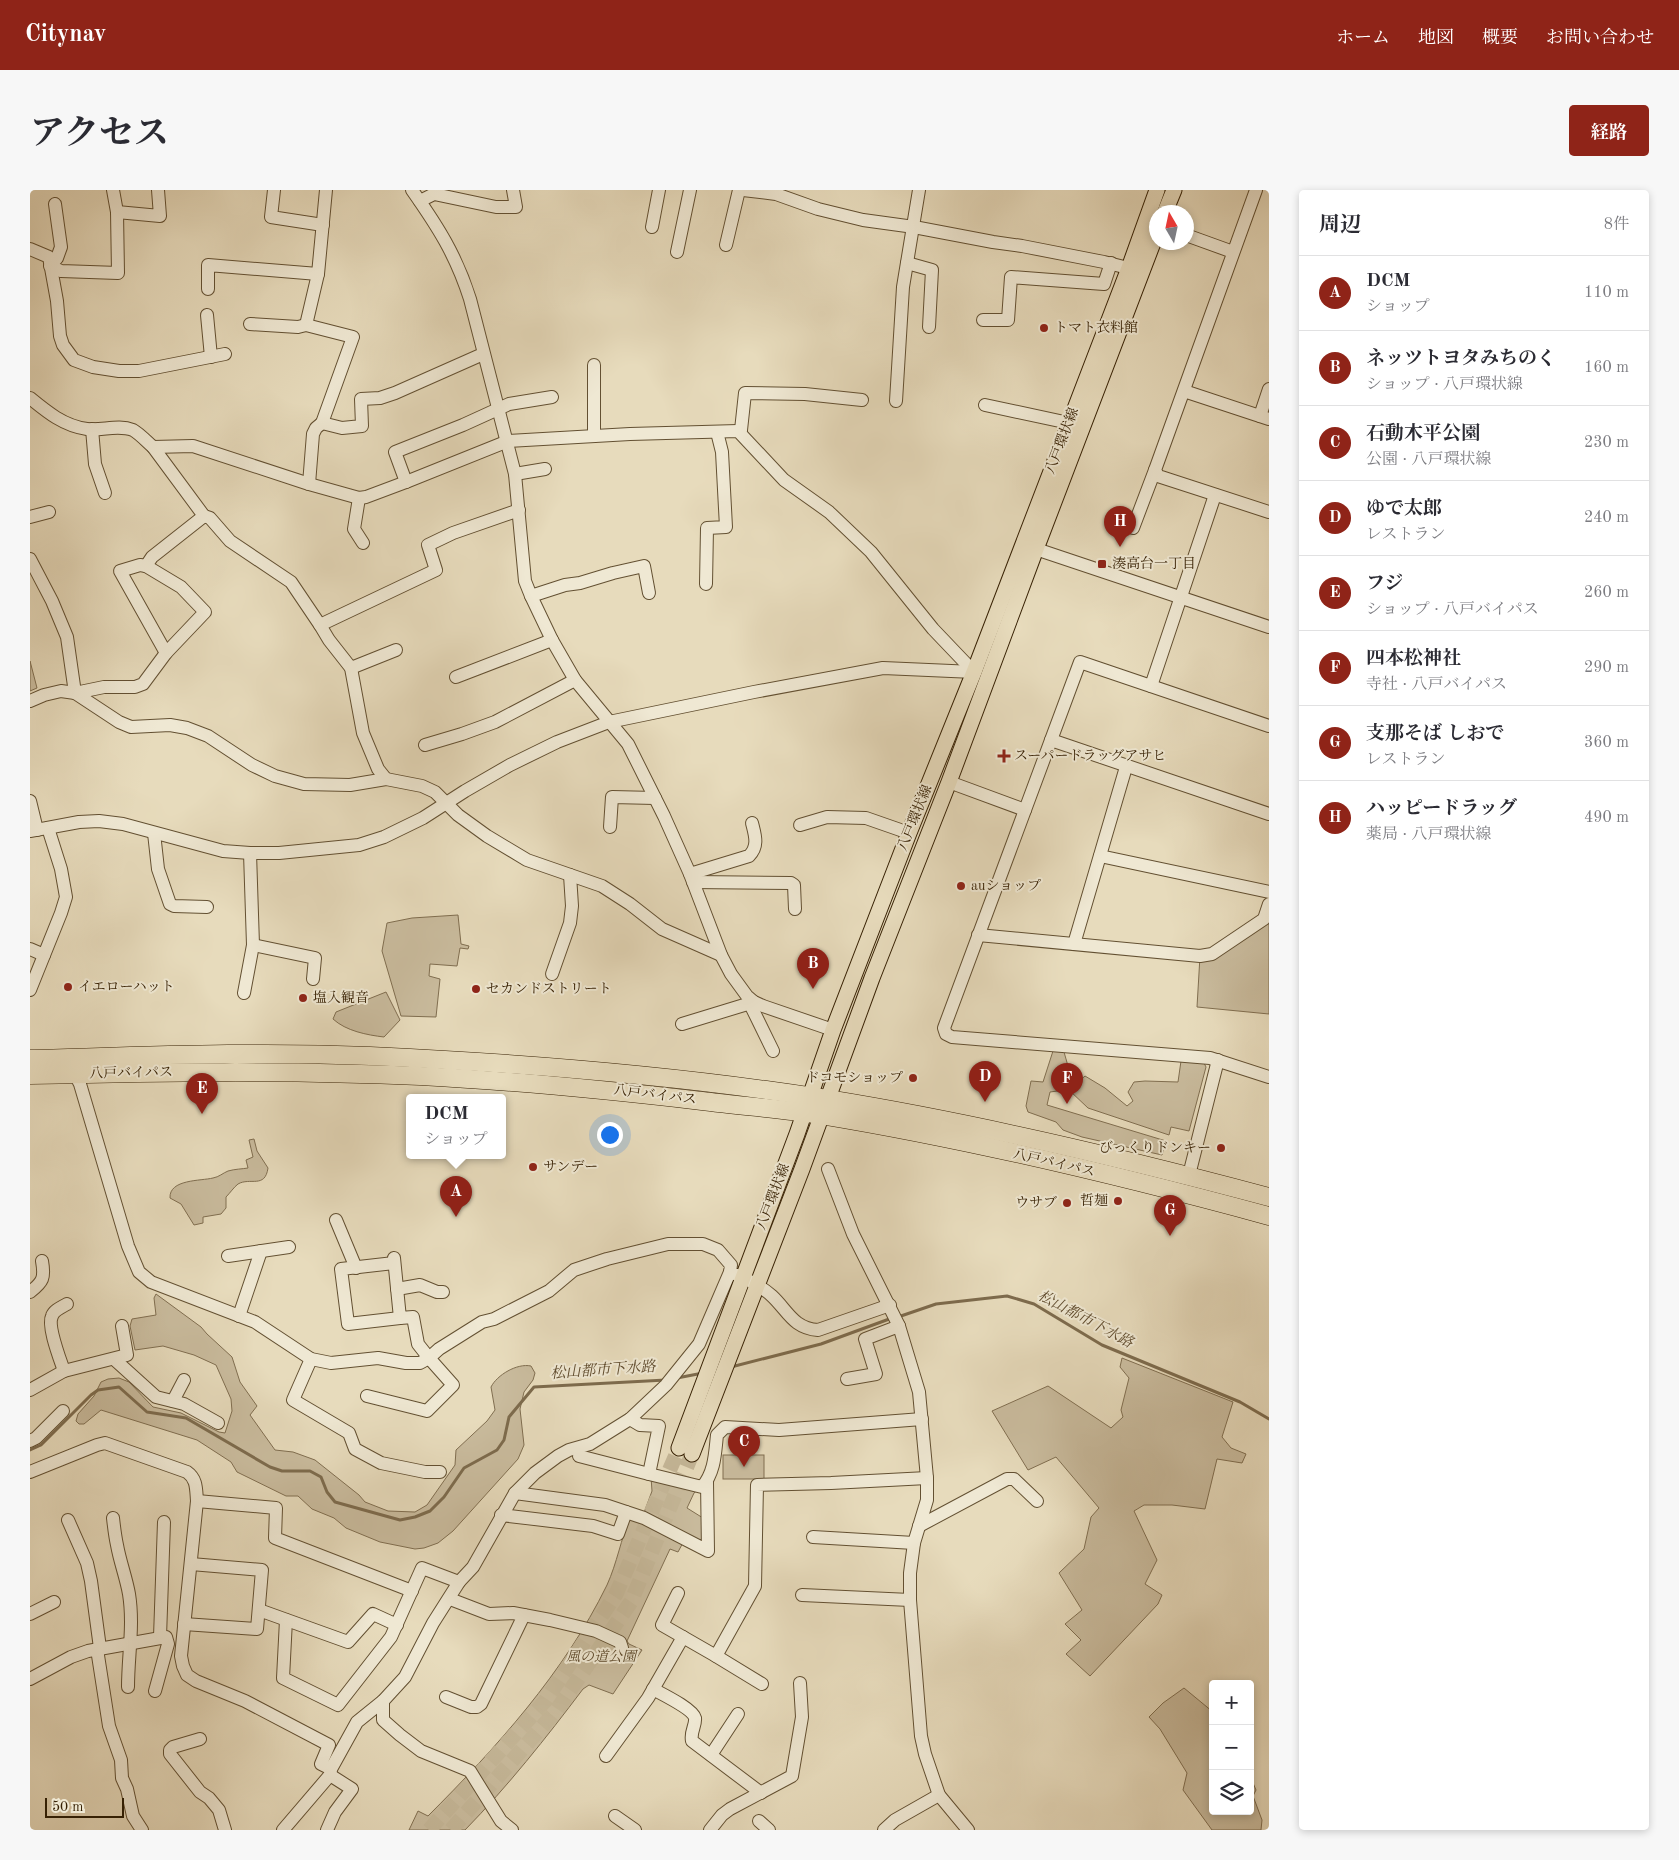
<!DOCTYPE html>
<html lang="ja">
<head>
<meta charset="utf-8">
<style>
  :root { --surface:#fff; --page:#f7f7f7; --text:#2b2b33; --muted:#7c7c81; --line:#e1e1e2; --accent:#8f2418 }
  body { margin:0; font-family:"Old Standard TT","Noto Serif JP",serif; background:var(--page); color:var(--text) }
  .controls { position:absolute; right:15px; bottom:15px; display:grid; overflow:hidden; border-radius:5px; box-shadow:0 2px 8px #0003 }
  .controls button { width:45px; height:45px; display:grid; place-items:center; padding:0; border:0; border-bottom:1px solid var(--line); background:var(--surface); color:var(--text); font:25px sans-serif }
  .compass { position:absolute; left:1119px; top:15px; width:45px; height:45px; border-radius:50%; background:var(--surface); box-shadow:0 2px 8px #0003; rotate:351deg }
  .scale { position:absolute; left:15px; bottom:12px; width:79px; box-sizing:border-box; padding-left:5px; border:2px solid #372104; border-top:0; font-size:14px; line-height:18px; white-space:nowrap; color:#372104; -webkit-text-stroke:4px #efe8d3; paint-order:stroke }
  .you { position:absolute; left:579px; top:944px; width:18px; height:18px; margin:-12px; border:4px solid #fff; border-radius:50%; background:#1a73e8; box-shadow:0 0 0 8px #1a73e833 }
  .badge { display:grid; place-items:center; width:32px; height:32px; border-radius:50%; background:var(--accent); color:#fff; font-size:16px; font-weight:700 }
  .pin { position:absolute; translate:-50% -41px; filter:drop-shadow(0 1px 2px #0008) }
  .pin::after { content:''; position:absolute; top:26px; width:18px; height:15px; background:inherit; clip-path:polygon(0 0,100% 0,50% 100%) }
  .popup { position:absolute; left:376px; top:904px; width:100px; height:65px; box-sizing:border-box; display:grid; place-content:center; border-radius:5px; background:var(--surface); filter:drop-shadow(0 1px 4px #0005); font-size:16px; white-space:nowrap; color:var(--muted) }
  .popup b { font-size:19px; color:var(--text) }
  .popup::after { content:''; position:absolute; left:50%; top:100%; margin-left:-10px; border:10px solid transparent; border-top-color:var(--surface) }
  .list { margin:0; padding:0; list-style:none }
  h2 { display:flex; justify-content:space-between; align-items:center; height:65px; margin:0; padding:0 20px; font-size:21px }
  h2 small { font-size:16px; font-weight:400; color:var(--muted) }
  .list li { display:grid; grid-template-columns:32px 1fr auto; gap:15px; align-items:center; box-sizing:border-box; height:75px; padding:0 20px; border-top:1px solid var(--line) }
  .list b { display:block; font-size:19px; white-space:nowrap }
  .list p { margin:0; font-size:16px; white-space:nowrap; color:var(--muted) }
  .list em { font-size:16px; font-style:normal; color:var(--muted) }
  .icon { flex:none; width:28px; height:28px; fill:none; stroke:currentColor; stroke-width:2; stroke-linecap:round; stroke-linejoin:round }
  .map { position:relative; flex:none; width:1239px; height:1640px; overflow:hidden; border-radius:5px }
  header { display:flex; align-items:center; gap:30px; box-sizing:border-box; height:70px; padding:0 25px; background:var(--accent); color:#fff }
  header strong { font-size:24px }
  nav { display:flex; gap:28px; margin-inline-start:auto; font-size:18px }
  .intro { display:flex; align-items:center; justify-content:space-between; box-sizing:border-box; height:120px; padding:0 30px }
  h1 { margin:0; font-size:35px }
  .button { padding:12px 22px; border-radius:5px; background:var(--accent); color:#fff; font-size:18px; font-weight:700 }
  main { display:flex; gap:30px; padding:0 30px }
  aside { flex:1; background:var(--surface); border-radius:5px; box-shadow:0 2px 8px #0003 }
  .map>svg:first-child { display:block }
</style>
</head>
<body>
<header>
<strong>Citynav</strong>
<nav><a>ホーム</a><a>地図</a><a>概要</a><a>お問い合わせ</a></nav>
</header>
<div class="intro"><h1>アクセス</h1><a class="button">経路</a></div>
<main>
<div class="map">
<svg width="1239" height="1640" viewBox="0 0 1239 1640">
  <rect width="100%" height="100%" fill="#e7dbbc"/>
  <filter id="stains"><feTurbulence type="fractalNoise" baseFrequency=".004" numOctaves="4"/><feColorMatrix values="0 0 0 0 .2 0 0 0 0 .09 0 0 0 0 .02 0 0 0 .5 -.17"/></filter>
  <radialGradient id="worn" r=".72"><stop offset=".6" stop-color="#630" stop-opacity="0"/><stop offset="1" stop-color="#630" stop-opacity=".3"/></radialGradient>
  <g fill="#c9bb9d" stroke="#806e50">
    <polygon points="0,471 7,498 0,501"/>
    <polygon points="428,725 431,754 439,756 438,759 430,758 427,776 400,774 399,786 410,789 406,827 371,826 352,761 357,733 382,728"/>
    <polygon points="1239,730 1239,824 1167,817 1170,766"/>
    <path d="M 356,802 L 370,830 L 354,847 C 337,845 316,841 303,829 L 306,822 Z"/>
    <polygon points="1023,861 1034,862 1038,876 1035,900 1020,902 1017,915 1136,951 1132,965 1052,947 1033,940 1026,932 998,922 996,916 1001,891 1013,892"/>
    <polygon points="1151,871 1174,873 1176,877 1159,941 1141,937 1139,945 1058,918 1039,900 1055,886 1075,898 1097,916 1103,911 1098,902 1104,892 1115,891 1148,892"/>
    <path d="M 224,949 L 227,961 L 238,978 C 235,999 220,987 208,994 C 204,997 200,1003 196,1007 L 196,1018 L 191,1024 L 173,1027 L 173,1033 L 164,1035 L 151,1014 L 140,1008 C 139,989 171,991 183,988 C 189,987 193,983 198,981 C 205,979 212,979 218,978 L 216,970 L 223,967 L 219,950 Z"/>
    <path d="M 126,1104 L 171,1137 L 177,1144 L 202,1167 L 210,1192 L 227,1216 L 220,1225 L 245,1260 L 263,1262 L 285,1270 L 329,1305 L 335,1312 L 358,1321 L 385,1322 L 397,1315 L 425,1275 L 426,1260 L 457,1231 L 465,1220 L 461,1197 C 467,1185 487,1173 501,1176 L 505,1183 L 503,1190 L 494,1202 L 490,1219 L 494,1255 L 488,1269 L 423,1341 L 408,1353 L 394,1358 L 385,1359 L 350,1352 L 316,1338 L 304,1328 L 282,1319 L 268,1306 L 256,1306 L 207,1282 L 201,1272 L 167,1250 L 71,1220 L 54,1234 L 49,1234 L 46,1231 L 48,1224 L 64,1206 L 71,1192 L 78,1189 L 89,1188 L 99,1192 L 123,1217 L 151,1223 L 189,1242 L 195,1243 L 202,1221 L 201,1209 L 186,1175 L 164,1165 L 133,1156 L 105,1160 L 100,1136 L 102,1129 L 126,1125 L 124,1108 Z"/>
    <polygon points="1092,1168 1203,1212 1192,1247 1201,1258 1216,1264 1212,1273 1187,1269 1175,1319 1142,1315 1114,1315 1104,1321 1127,1370 1115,1394 1132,1405 1128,1414 1060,1486 1036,1464 1051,1450 1035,1434 1052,1420 1029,1383 1054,1359 1061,1327 1069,1318 1026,1267 998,1280 962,1221 1018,1196 1081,1238 1093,1227 1091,1220 1099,1188 1090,1177"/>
    <rect x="693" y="1265" width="41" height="24"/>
    <path d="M 621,1287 L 669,1299 L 664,1303 L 657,1318 L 673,1328 L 675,1345 L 668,1352 L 656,1347 L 648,1362 L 640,1359 L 597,1451 L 599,1454 L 612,1460 L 583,1504 L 559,1495 L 553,1499 C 516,1548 478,1596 435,1640 L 379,1640 L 388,1621 L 398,1626 C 466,1558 534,1483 577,1395 C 587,1373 591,1349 600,1327 L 611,1331 L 622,1301 Z"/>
    <polygon points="1154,1498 1183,1522 1183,1621 1220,1621 1220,1586 1226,1600 1223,1606 1232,1630 1231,1640 1182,1640 1153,1600 1157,1583 1130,1539 1119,1527 1133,1513"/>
  </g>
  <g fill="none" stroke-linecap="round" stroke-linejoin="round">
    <g stroke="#7d6b4d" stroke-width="3">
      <polyline points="868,1127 906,1114 977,1106 1004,1114 1072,1155 1210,1212 1239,1229"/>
      <polyline points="701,1177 791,1154 862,1128"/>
      <polyline points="647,1188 673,1183"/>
      <polyline points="0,1260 11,1255 61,1205 68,1200 89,1197 117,1222 156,1228 240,1277 252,1281 280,1281 291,1287 297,1302 305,1312 370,1330 385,1327 400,1321 414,1307 434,1278 467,1260 474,1250 479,1227 504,1197 636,1190"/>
    </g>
    <g stroke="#c4b697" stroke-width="15" stroke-dasharray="15 8" stroke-linecap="butt">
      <polyline points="399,1640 515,1511 586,1404 649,1258"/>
      <polyline points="421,1640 526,1521 601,1412 662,1264"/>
    </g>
    <g stroke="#635032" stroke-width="14">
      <g id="minor">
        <polyline points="244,0 241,27 293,35"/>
        <polyline points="296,0 288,84 276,135 323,147 292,233 312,238 332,236 331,209 350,208 365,203 453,164"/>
        <path d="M 382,0 C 408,37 426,65 440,109 L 485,284 L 495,391 L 501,406 L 522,450 L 545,490 L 598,554 L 634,626 L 660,684 L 691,765 L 701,784 L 717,806 L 724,812 L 733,816 L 803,840"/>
        <polyline points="713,0 746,4 788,19 833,30 884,37 963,52 992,56 1074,72 1106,80"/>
        <polyline points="1226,0 1125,280 1128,286 1239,322"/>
        <polyline points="390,11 404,4 466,17 486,17 483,0"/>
        <polyline points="25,14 31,57 27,68 20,76 31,81 88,83 87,22 83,0"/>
        <polyline points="87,22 130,26 128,0"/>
        <polyline points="622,37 629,0"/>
        <polyline points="1156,45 1203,62"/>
        <polyline points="696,55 709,0"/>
        <polyline points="0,59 19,67 27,111 30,146 33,155 44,170 63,177 89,181 109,181 195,164"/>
        <polyline points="647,62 660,0"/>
        <polyline points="877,73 902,80 899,137"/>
        <polyline points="178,99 178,75 288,84"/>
        <polyline points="177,125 181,167"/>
        <polyline points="953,130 978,130 981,87 1074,94 1081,73"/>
        <polyline points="220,134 268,137 276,135"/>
        <polyline points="564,175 564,246"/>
        <polyline points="1154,201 1239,229"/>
        <path d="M 0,208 C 17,222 34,236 57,239 C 72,241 88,234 103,240 C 110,244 117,252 123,257"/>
        <polyline points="866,211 873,97 889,0"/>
        <polyline points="955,215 1039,233"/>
        <polyline points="1230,226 1239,199"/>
        <polyline points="62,239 65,274 75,303"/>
        <polyline points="708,241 711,240 715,203 775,204 832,210"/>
        <polyline points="485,284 515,279"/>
        <polyline points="376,292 365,262 433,235 479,214 522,207"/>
        <polyline points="279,294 283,244 286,238 292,233"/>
        <polyline points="329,308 324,339 333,353"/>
        <polyline points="174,326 180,328 200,351 261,392 290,435"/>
        <polyline points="0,327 19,322"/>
        <polyline points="1103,338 1125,280"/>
        <polyline points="997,356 1239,437"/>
        <polyline points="0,369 22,411 37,447 45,503 89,532 101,537 140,535 157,538 178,546 222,575 245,586 274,594 320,595 356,589 392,596 405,602 428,625 457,646 497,670 572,696 600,714 632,739 691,765"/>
        <polyline points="116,376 110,375 90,381 136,463"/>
        <polyline points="676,394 677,338 696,337 692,262 687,242"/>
        <polyline points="501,406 535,395 550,393 583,383 614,376 619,403"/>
        <polyline points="321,478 366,460"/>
        <polyline points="426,487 522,450"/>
        <polyline points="1121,496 1185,305"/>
        <polyline points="0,511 14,505 31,501 45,503 74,497 105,497 113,494 136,463 175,422 151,397 116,376 122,367 174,326 123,257 163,256 279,294 329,308 336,307 376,292 478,251 600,244 708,241 754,290 799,322 841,362 903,439 944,482"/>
        <polyline points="1239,536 1050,472 914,838 916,844 922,847 1180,868 1239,887"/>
        <polyline points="1021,550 1239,624"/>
        <polyline points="395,555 432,544 465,532 545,490"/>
        <polyline points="356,589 348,579 333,543 321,478 299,450 290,435 406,380 398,355 423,343 489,320"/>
        <polyline points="919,592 995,620"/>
        <polyline points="0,611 7,640"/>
        <polyline points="770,635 797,627 836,628 879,643"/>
        <polyline points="580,637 582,607 625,608"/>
        <polyline points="0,641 49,632 69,631 93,634 193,661 220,663 249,663 329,655 354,647 393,628 435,601 480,575 527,552 579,532 724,502 853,478 944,482"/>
        <polyline points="124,643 128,679 140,714 144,716 177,717"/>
        <polyline points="1070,666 1239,702"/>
        <path d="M 660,684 L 719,666 C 729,656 725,645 722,633"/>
        <polyline points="663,692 761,693 764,695 765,719"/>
        <polyline points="948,745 1170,766 1182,764 1234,729 1239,714"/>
        <polyline points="1044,754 1096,577"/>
        <polyline points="223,755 285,768 283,789"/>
        <polyline points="0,759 14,765"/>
        <polyline points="522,784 540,733 542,716 540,685"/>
        <polyline points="0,800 31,723 36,707 31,679 18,638"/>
        <polyline points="214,803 223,755 220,663"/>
        <polyline points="720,814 743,861"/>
        <polyline points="652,834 724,812"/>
        <polyline points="40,879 45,884 50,894 98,1056 109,1082 121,1092 225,1132 281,1169 301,1173 348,1168 376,1173 390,1173 399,1168 423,1195 397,1221 337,1206"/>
        <polyline points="798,979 823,1044 869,1136 889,1202 897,1288 897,1310 884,1353 880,1383 880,1410 891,1546 895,1564 909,1605 938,1640"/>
        <polyline points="1159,985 1188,870"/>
        <polyline points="306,1030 326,1078"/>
        <polyline points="198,1066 259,1057"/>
        <path d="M 364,1068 L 370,1128 L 383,1127 L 388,1154 L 399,1168 L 409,1159 L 452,1132 L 464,1129 L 519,1101 L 544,1080 L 577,1069 L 638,1054 L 673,1054 L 688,1060 L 701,1075 L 700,1082 C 715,1088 730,1095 742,1106 C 758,1121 763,1138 788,1140 L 860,1115"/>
        <polyline points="364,1073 311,1079 318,1134 370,1128"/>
        <polyline points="367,1099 390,1095 407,1102 413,1102"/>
        <path d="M 0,1102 C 13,1092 15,1088 12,1071"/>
        <polyline points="209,1126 231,1061"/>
        <polyline points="84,1169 126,1207 154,1214 188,1233"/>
        <polyline points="281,1169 263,1210 319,1243 325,1259 351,1273 395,1282 410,1282"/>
        <path d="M 34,1181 C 30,1169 17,1136 22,1126 C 24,1120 32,1117 37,1114"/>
        <polyline points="817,1189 846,1184 835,1149 869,1136"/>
        <polyline points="0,1200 34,1181 97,1165 92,1136"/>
        <polyline points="143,1211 154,1190"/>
        <path d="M 600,1229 L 610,1235 L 629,1236 L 619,1284 L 672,1297 C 685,1282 685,1263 687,1245 L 695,1237 L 749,1240 L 892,1229"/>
        <polyline points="0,1251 6,1248 33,1221"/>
        <polyline points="549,1266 619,1284"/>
        <path d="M 0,1282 L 67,1255 L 75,1253 L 157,1282 C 167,1289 166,1299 167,1311 L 151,1466 L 153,1476 L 157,1485 L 166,1491 L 215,1511 L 299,1555 L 291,1574 L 301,1579"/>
        <polyline points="485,1303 575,1315 614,1328 678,1361 677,1292"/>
        <polyline points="167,1311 246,1318 245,1348 382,1401"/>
        <polyline points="471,1325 563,1336 588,1344 596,1322"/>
        <path d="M 83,1328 C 84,1337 85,1346 87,1355 C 90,1372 96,1387 99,1404 C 104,1435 98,1466 98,1497"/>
        <polyline points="38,1330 57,1373 61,1391 70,1458"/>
        <polyline points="889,1336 977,1289 984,1289 1007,1311"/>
        <polyline points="783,1347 884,1353"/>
        <polyline points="648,1403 632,1435 686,1466 725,1396 727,1295 801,1293 897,1288"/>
        <polyline points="772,1405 880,1410"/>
        <polyline points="420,1409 459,1424 483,1423 520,1430 566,1441 590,1452 592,1458"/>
        <polyline points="229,1420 318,1452 343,1424 367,1435"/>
        <polyline points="0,1424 24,1412"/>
        <polyline points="256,1430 253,1488 308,1515 361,1447 392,1378 429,1392"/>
        <polyline points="154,1434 227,1439 232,1380 161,1374"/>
        <polyline points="130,1447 134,1332"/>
        <polyline points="67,1459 79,1536 91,1570 92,1588 97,1599 103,1626 112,1640"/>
        <polyline points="686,1466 732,1494"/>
        <polyline points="0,1489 41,1467 58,1461 136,1447 138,1454 125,1501"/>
        <path d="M 623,1499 C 632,1504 663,1519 665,1528 C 666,1536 660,1541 662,1551 L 731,1603"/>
        <polyline points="416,1507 441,1517 447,1517 451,1514 494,1425"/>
        <polyline points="353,1511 353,1530 370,1545 391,1561 440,1581 471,1631 482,1640"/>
        <polyline points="170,1549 143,1557 140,1560 140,1564 170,1602 179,1608 189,1620 195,1640"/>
        <polyline points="681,1565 708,1524"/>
        <polyline points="576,1566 618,1508 653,1447"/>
        <polyline points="585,1626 605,1640"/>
        <polyline points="729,1631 739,1640"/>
        <polyline points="253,1640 300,1585 301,1579 327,1532 353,1511 375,1487 403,1433 429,1392 443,1377 485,1303 505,1283 528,1266 539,1260 560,1254 600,1229 636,1195 669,1154 700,1082"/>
        <polyline points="297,1640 305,1622 322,1599 300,1585"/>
        <polyline points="680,1640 692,1625 700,1619 762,1586 772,1527 770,1493"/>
        <polyline points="854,1640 865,1630 909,1605"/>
      </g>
    </g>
    <g stroke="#372104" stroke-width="17">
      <g id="major">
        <polyline points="1135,22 1144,0"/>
        <polyline points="649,1258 767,944 803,840 879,643 944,482 1099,78 1127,0"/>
        <polyline points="662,1264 772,979 842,788 919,592 1006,359 1126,45"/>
      </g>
    </g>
    <g stroke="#372104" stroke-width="19">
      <g id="highway">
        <path d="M 0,869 C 113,866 227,861 340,866 C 492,873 646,885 797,909 C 946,933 1093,968 1239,1007"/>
        <path d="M 0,885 C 130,882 260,880 390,886 C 485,891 578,900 672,911 C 712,916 752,919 791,925 C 942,950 1092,986 1239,1026"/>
      </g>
    </g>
    <use href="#minor" stroke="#efe8d3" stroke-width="12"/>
    <use href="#major" stroke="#e7dbbc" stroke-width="15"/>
    <use href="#highway" stroke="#e7dbbc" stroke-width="18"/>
  </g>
  <g fill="#8f2418" stroke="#efe8d3" stroke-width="2">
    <circle cx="1014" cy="138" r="5"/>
    <rect x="1067" y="369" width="10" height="10" rx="2.5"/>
    <path d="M971.5 558.5h5v5h5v5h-5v5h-5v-5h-5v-5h5z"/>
    <circle cx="931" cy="696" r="5"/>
    <circle cx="38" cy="797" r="5"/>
    <circle cx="446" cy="799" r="5"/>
    <circle cx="273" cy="808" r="5"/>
    <circle cx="883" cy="888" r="5"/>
    <circle cx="1191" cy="958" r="5"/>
    <circle cx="503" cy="977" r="5"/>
    <circle cx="1088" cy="1011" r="5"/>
    <circle cx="1037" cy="1013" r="5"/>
  </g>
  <g text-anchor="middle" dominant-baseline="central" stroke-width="4" stroke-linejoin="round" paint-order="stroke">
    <g font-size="14" fill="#372104" stroke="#efe8d3" text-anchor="start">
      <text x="1024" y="138">トマト衣料館</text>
      <text x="1082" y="374">湊高台一丁目</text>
      <text x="984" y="566">スーパードラッグアサヒ</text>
      <text x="941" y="696">auショップ</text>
      <text x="48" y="797">イエローハット</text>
      <text x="456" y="799">セカンドストリート</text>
      <text x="283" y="808">塩入観音</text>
      <text x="873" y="888" text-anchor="end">ドコモショップ</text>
      <text x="1181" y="958" text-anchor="end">びっくりドンキー</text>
      <text x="513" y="977">サンデー</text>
      <text x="1078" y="1011" text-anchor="end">哲麺</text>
      <text x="1027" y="1013" text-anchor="end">ウサブ</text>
    </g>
    <g font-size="14" fill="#372104" stroke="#efe8d3">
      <text transform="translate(1032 251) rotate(-69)">八戸環状線</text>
      <text transform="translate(885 628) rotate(-68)">八戸環状線</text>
      <text transform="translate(101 883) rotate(-1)">八戸バイパス</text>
      <text transform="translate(625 905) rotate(7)">八戸バイパス</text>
      <text transform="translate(1024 973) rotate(13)">八戸バイパス</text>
      <text transform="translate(743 1007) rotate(-69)">八戸環状線</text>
    </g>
    <g font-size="14" font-style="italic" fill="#5c482a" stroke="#efe8d3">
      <text x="571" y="1467">風の道公園</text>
    </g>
    <g font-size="15" font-style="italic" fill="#604c2e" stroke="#efe8d3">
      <text transform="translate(1055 1130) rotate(28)">松山都市下水路</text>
      <text transform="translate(573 1181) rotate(-4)">松山都市下水路</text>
    </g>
  </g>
  <rect width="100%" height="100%" filter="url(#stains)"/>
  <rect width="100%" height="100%" fill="url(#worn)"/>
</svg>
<div class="controls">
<button>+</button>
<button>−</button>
<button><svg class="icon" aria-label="layers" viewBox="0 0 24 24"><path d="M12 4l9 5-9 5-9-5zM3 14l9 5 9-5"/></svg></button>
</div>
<svg class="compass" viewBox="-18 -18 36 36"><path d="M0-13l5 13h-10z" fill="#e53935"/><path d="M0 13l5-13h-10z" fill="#7c7c81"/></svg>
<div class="scale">50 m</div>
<div class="you"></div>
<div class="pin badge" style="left:426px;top:1027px">A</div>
<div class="popup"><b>DCM</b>ショップ</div>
<div class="pin badge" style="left:783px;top:799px">B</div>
<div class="pin badge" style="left:714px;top:1277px">C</div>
<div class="pin badge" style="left:955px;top:912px">D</div>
<div class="pin badge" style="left:172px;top:924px">E</div>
<div class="pin badge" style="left:1037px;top:914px">F</div>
<div class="pin badge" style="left:1140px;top:1046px">G</div>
<div class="pin badge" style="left:1090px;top:357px">H</div>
</div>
<aside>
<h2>周辺<small>8件</small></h2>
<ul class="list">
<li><span class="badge">A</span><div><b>DCM</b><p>ショップ</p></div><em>110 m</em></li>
<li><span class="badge">B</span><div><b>ネッツトヨタみちのく</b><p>ショップ · 八戸環状線</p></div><em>160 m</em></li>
<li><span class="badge">C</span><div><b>石動木平公園</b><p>公園 · 八戸環状線</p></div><em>230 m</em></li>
<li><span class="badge">D</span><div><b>ゆで太郎</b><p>レストラン</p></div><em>240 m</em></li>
<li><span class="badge">E</span><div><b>フジ</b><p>ショップ · 八戸バイパス</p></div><em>260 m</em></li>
<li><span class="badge">F</span><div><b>四本松神社</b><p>寺社 · 八戸バイパス</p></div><em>290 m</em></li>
<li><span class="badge">G</span><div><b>支那そば しおで</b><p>レストラン</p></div><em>360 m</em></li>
<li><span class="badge">H</span><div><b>ハッピードラッグ</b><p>薬局 · 八戸環状線</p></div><em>490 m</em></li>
</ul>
</aside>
</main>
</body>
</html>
